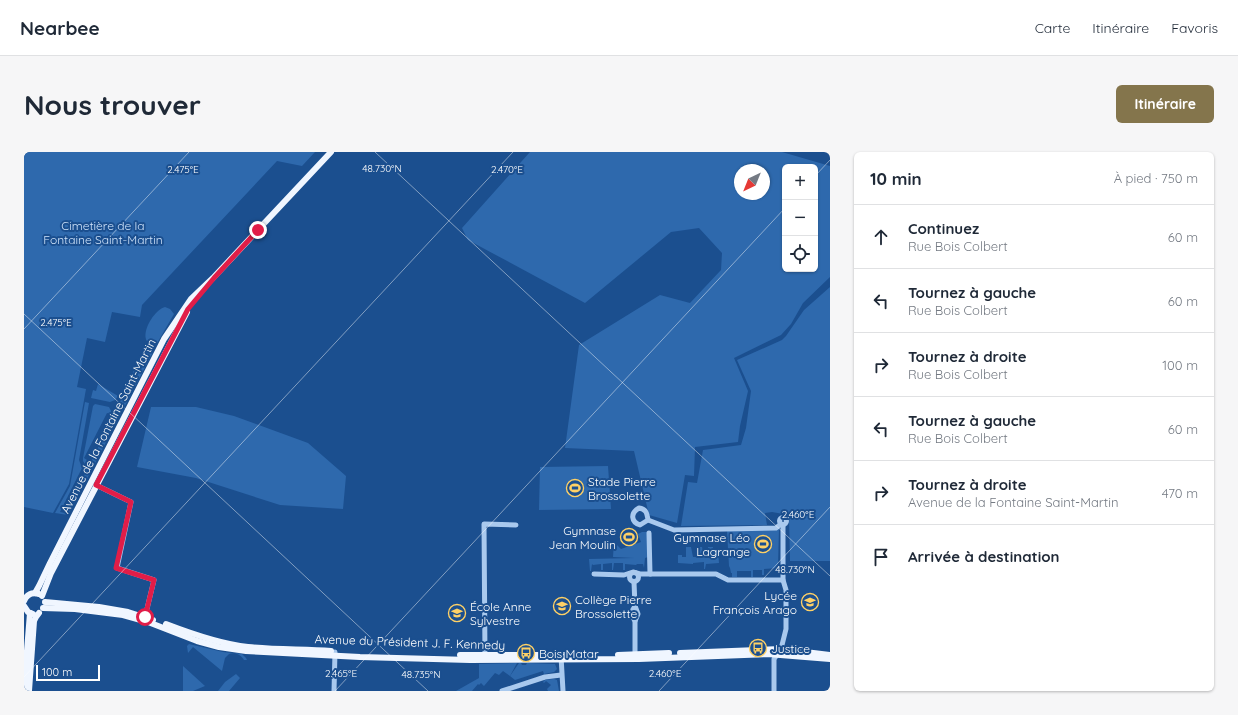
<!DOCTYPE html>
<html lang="fr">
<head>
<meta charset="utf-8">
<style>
  :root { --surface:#fff; --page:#f6f6f7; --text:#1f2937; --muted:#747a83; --line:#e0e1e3; --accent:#84754c }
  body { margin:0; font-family:Quicksand,sans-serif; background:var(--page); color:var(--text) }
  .controls { position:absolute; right:12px; top:12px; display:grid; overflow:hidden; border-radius:6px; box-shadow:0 1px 3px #0004 }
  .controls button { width:36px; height:36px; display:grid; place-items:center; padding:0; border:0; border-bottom:1px solid var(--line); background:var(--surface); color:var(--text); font:20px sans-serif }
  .compass { position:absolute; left:710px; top:12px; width:36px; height:36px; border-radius:50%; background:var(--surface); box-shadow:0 1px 3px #0004; rotate:223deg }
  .scale { position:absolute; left:12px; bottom:10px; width:64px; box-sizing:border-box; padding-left:4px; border:2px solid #fff; border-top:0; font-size:11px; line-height:14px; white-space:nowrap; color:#fff; -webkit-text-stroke:3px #1b4f8f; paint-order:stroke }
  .stop { position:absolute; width:12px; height:12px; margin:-9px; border:3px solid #e11d48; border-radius:50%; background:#fff }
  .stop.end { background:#e11d48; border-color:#fff; box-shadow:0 1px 4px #0008 }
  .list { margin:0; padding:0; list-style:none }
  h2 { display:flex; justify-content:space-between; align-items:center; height:52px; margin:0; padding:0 16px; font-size:17px }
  h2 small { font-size:13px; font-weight:400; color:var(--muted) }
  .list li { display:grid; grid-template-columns:26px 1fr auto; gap:12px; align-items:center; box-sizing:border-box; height:64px; padding:0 16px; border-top:1px solid var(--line) }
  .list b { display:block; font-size:15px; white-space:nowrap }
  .list p { margin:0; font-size:13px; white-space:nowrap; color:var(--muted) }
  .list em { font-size:13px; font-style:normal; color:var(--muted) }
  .icon { flex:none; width:22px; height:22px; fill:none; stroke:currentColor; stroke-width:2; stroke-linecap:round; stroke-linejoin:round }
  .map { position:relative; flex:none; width:806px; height:539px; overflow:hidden; border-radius:6px }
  header { display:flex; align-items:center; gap:24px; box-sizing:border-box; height:56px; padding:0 20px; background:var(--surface); border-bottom:1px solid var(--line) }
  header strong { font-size:19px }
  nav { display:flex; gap:22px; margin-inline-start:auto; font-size:14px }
  .intro { display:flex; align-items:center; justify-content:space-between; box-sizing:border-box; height:96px; padding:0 24px }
  h1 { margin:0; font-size:28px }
  .button { padding:10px 18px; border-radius:6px; background:var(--accent); color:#fff; font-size:14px; font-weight:700 }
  main { display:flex; gap:24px; padding:0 24px }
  aside { flex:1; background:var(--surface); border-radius:6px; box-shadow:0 1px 3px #0004 }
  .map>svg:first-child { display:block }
</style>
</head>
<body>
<header>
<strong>Nearbee</strong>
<nav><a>Carte</a><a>Itinéraire</a><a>Favoris</a></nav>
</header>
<div class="intro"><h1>Nous trouver</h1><a class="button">Itinéraire</a></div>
<main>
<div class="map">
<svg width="806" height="539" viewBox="0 0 806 539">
  <rect width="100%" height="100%" fill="#1b4f8f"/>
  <g fill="#2e69ad" fill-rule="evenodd">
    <polygon points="0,0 291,0 278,14 253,9 118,153 116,165 88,160 81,190 63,186 53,235 62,237 45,332 29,361 0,355"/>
    <path d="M 506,0 L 758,0 L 806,14 L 806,125 L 779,151 L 767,172 L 757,183 L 710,206 L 724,239 L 716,274 L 714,290 L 671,295 L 670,324 L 661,323 L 653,371 L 625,363 L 610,299 L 541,296 L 555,193 L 636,143 L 666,151 L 697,118 L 698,101 L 675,76 L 647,80 L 561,151 L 444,88 L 438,76 ZM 761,15 L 791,15 L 791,117 L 761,117 ZM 716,18 L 740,18 L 740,42 L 716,42 Z"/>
    <polygon points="806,135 806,409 766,409 765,363 748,360 741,361 743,373 657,374 664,330 673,331 679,298 717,293 722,276 727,239 713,208 758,188 762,184 780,158"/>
    <path d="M 141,155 L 146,157 L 150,162 L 132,193 C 110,193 127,159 141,155 Z"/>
    <polygon points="125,198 129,200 44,363 31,361 46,334 61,250 65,251 55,308 58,316 36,360 41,361 90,264 117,202"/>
    <polygon points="74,232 94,244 91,248 86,250 67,246 69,238 72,239"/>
    <polygon points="71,252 85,255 87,259 86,262 83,261 60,306 63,308 61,312 59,309 59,306 69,254"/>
    <polygon points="127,255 172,255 210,264 284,291 322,324 319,357 256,353 172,326 113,315"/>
    <polygon points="584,314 587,357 515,358 516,315"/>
    <polygon points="755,377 754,416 740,417 740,423 738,423 738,418 729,418 729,425 727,425 727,419 713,419 713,425 708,425 708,421 707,421 706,416 705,414 703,379"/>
    <polygon points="618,380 623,380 624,405 621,406 620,416 619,412 613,412 612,413 601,412 601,418 599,418 599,411 590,411 589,418 588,418 588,411 579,412 579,418 577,418 577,412 569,413 568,412 567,419 566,419 565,407 610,406 589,405 590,390 597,397 617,390 614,382"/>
    <polygon points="662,395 667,395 669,405 673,405 673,395 678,395 680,405 684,405 684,395 689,395 689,399 694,399 695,411 682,412 681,417 680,417 680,410 669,411 669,412 654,411 654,403 658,403 658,405 662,405"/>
    <path d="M 165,492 L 199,500 L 218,502 L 222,506 L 223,508 L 220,508 C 217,503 211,500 205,502 L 201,506 L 198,519 L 169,495 L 164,501 L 163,494 Z"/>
    <polygon points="493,511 486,524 479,519 475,523 471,521 460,534 457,531 455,533 454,532 448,539 432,539 455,526 455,512"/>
    <polygon points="495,511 497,511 498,513 502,513 503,511 529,512 531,512 533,517 530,520 520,522 519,519 491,528 486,524"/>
    <polygon points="159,514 181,534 169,539 159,539"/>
    <polygon points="212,522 216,526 205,539 194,539 201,530"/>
    <polygon points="530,527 533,528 535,539 524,539 523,537 527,533 522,529 520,531 519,530 521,528"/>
  </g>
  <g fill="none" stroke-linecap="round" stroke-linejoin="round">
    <g stroke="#a9c9ee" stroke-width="5">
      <polyline points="72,333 107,350 93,416 130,428 121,465"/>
      <path d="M 615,356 C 622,357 623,361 624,368 L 616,373 C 607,370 606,361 615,356 Z"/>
      <circle cx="759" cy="369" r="3.5"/>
      <polyline points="624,368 650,378 752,376 757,372"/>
      <polyline points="625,381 626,422"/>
      <circle cx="610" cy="425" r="4.5"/>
      <polyline points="570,422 600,423 609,420 616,422 692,422 704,428 759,428"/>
      <polyline points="610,430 611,454"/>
      <path d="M 611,454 L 614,462 L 611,469 C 607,464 607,459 611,454 Z"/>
      <polyline points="611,469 611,502"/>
      <polyline points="537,504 539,539"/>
      <polyline points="461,505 460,372 492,373"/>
      <polyline points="310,539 311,500"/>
      <polyline points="478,539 521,525 537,523"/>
      <polyline points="750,539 750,507 757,497 762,477 762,438 759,428 759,373"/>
    </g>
    <g stroke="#f0f6ff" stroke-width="6">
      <polyline points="11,441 15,434 26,411 140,187 167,147 189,126 307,0"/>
      <polyline points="18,444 27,421 163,160"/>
      <path d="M 0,449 C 3,442 8,440 15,442"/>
      <polyline points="21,450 75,455 104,460 129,468"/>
      <polyline points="0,454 4,460 9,462"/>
      <polyline points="19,456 51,457 99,463 124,470 173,489 195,495 222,499 336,505 446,508 615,507 744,502 806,507"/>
      <path d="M 142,472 C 168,482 196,492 224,495 C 252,498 280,497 307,499"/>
      <polyline points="656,501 757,497 806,503"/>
      <polyline points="436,503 545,503"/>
      <polyline points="594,503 645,501"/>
      <polyline points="1,534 3,499 6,461"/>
      <polyline points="5,539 10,469 12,465 15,461"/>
    </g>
  </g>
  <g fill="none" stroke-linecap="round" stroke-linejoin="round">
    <polyline stroke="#e11d48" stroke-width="5" points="121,465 130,428 92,416 107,350 72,333 164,157 190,126 234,78"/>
  </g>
  <path fill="none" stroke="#fff" stroke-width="1" stroke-opacity="0.45" d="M 351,0 L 806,424M 791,24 L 806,8M 0,162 L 404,539M 0,177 L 165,0M 0,525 L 489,0M 311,539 L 761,56M 635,539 L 806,355"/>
  <defs>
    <g id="stadium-ring" transform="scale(0.9)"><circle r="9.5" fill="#1b4f8f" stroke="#ffd166" stroke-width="1.5"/><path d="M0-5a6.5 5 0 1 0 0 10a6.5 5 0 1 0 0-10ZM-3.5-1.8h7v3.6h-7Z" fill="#ffd166"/></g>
    <g id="school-ring" transform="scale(0.9)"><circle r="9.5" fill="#1b4f8f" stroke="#ffd166" stroke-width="1.5"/><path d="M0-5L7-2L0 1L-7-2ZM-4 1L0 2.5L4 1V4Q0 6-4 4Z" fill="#ffd166"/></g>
    <g id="bus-ring" transform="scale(0.9)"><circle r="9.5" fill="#1b4f8f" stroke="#ffd166" stroke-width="1.5"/><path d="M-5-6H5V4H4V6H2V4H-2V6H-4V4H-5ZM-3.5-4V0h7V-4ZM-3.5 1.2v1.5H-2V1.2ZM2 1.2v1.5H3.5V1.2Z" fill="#ffd166"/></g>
  </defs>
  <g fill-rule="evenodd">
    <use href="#stadium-ring" x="551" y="336"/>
    <use href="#stadium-ring" x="605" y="385"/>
    <use href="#stadium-ring" x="739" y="392"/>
    <use href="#school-ring" x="786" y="450"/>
    <use href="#school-ring" x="538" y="454"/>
    <use href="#school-ring" x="433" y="461"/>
    <use href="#bus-ring" x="734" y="496"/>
    <use href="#bus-ring" x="502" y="501"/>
  </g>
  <g text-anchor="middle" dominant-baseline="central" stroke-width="4" stroke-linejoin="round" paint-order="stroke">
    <g font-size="12" fill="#cfe3fa" stroke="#1b4f8f">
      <text x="79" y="73">Cimetière de la<tspan x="79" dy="14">Fontaine Saint-Martin</tspan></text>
    </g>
    <g font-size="12" fill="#fff" stroke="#1b4f8f">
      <text transform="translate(84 274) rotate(-63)">Avenue de la Fontaine Saint-Martin</text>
      <text transform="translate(386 490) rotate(2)">Avenue du Président J. F. Kennedy</text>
    </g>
    <g font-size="12" fill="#fff" stroke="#1b4f8f" text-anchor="start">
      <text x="564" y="329">Stade Pierre<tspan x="564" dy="14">Brossolette</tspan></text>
      <text x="592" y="378" text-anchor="end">Gymnase<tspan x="592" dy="14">Jean Moulin</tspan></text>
      <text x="726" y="385" text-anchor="end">Gymnase Léo<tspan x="726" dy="14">Lagrange</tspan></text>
      <text x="773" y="443" text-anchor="end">Lycée<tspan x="773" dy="14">François Arago</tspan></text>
      <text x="551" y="447">Collège Pierre<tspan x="551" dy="14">Brossolette</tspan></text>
      <text x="446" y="454">École Anne<tspan x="446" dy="14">Sylvestre</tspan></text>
      <text x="747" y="496">Justice</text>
      <text x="515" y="501">Bois Matar</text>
    </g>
  </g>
  <g font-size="10" text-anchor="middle" fill="#fff" stroke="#1b4f8f" stroke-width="4" stroke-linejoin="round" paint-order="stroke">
    <text x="358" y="20">48.730°N</text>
    <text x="159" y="21">2.475°E</text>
    <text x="483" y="21">2.470°E</text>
    <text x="32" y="174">2.475°E</text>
    <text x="774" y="366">2.460°E</text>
    <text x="771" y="421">48.730°N</text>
    <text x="317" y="525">2.465°E</text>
    <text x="641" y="525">2.460°E</text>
    <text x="397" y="526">48.735°N</text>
  </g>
</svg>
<div class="controls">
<button>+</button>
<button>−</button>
<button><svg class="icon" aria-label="locate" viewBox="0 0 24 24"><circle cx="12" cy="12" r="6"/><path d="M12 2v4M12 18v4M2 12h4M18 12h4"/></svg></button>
</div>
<svg class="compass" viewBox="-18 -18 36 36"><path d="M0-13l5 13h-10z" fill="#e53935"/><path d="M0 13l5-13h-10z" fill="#747a83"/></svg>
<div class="scale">100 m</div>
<div class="stop" style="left:121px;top:465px"></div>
<div class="stop end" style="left:234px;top:78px"></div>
</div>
<aside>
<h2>10 min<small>À pied · 750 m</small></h2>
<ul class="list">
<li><svg class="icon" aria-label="ahead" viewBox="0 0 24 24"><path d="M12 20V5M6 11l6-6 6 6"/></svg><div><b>Continuez</b><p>Rue Bois Colbert</p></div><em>60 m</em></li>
<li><svg class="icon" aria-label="left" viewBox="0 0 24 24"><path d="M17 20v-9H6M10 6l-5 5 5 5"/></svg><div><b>Tournez à gauche</b><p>Rue Bois Colbert</p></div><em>60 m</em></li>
<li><svg class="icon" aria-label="right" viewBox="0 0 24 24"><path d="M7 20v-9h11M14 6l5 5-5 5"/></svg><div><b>Tournez à droite</b><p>Rue Bois Colbert</p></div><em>100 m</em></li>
<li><svg class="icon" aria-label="left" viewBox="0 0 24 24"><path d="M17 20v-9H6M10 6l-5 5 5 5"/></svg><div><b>Tournez à gauche</b><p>Rue Bois Colbert</p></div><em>60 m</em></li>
<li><svg class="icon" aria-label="right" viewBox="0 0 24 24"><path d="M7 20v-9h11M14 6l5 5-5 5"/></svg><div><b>Tournez à droite</b><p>Avenue de la Fontaine Saint-Martin</p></div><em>470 m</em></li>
<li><svg class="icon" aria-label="arrive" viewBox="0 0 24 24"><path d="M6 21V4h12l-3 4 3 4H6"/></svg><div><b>Arrivée à destination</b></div></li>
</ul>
</aside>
</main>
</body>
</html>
